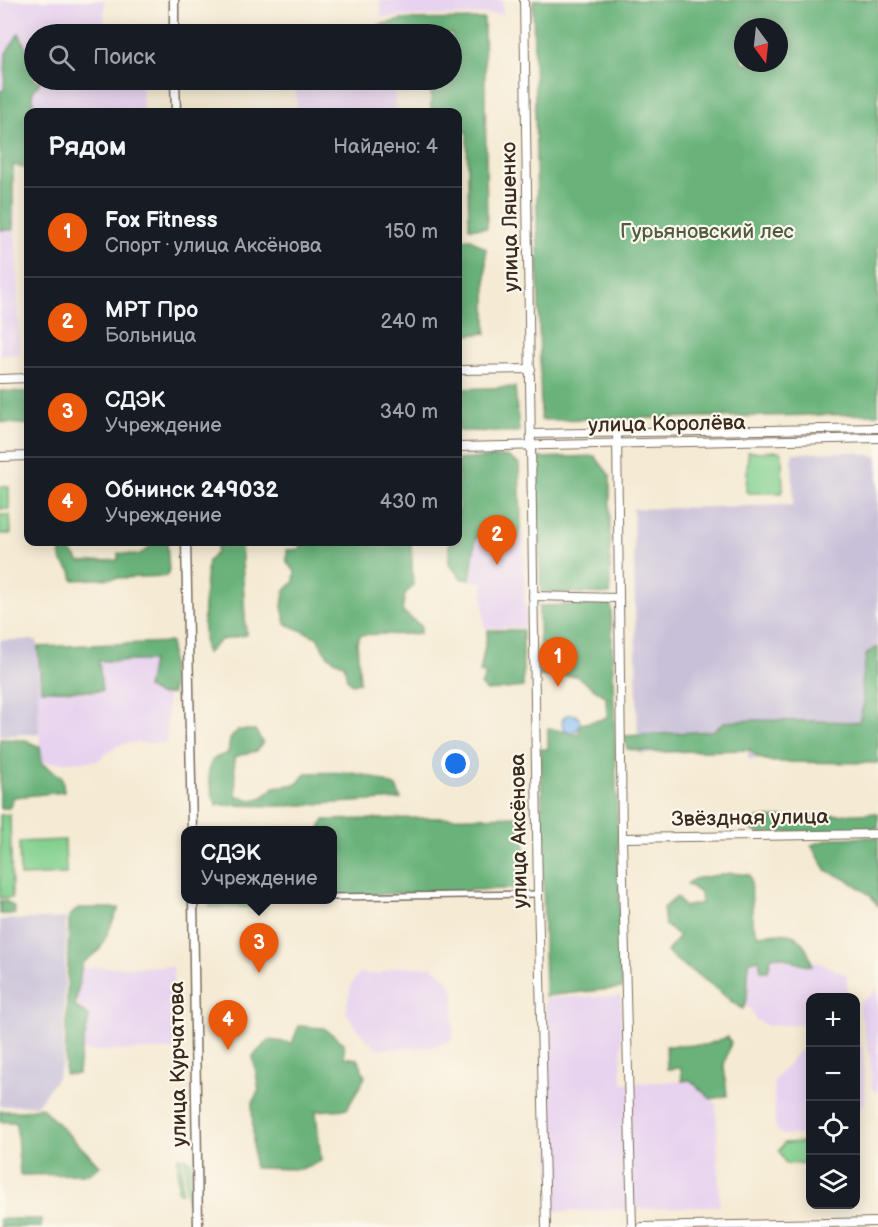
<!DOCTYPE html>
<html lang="ru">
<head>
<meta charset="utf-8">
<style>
  :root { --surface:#171b24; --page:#20242c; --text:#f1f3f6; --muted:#9ea1a6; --line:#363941; --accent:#ea580c }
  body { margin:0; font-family:"Balsamiq Sans",sans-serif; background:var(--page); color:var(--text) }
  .controls { position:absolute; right:18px; bottom:18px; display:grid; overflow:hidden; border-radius:12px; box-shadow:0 3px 15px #0003 }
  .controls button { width:54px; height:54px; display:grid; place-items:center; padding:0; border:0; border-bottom:2px solid var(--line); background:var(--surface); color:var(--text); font:30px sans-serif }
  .compass { position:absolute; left:734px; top:18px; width:54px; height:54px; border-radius:50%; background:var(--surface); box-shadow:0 3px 15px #0003; rotate:165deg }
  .you { position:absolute; left:456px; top:764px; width:21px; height:21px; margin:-15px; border:4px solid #fff; border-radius:50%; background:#1a73e8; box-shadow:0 0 0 9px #1a73e833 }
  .badge { display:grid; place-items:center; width:39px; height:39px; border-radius:50%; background:var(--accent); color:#fff; font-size:20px; font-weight:700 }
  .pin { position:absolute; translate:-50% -50px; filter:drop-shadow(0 2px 3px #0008) }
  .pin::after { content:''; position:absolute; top:32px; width:21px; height:18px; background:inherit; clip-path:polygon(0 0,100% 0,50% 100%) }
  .popup { position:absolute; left:181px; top:826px; width:156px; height:78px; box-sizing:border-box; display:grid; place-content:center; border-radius:12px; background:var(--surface); filter:drop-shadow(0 2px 4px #0005); font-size:20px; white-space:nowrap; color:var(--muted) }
  .popup b { font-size:22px; color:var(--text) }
  .popup::after { content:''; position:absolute; left:50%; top:100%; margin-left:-12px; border:12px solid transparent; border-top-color:var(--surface) }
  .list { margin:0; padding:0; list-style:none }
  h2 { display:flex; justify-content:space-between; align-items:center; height:78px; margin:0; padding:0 24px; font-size:26px }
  h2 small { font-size:20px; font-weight:400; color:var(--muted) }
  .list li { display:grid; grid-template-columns:39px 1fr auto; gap:18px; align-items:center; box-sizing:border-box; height:90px; padding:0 24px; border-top:2px solid var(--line) }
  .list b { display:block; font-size:22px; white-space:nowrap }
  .list p { margin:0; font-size:20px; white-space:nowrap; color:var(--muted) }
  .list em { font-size:20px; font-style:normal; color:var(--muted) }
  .icon { flex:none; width:33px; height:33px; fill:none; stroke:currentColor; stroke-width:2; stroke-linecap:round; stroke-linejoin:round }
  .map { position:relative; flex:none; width:878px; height:1227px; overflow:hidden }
  .search { position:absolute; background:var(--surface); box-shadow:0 3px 15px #0003; left:24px; top:24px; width:438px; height:66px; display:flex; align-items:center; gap:15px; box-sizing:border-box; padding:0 21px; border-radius:33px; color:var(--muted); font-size:22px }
  .panel { position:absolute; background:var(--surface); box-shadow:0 3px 15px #0003; left:24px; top:108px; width:438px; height:438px; border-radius:12px }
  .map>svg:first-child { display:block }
</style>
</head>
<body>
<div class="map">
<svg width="878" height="1227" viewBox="0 0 878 1227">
  <rect width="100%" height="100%" fill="#fbf7ec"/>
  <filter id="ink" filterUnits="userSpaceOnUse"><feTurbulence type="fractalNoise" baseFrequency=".0167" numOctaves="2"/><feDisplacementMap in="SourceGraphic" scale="12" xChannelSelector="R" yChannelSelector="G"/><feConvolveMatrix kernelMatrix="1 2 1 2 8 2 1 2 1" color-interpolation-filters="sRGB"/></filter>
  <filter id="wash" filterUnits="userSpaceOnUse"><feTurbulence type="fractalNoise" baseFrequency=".008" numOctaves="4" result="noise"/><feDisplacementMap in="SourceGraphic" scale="24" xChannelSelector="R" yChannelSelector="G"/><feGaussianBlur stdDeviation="1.35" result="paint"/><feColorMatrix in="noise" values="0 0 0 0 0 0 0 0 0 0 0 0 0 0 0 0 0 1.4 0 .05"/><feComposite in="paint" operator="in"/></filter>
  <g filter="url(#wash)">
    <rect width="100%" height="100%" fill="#f5ebd4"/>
    <g fill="#e7d2ef">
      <polygon points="0,0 104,0 105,34 34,34 34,80 142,80 143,112 28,112 13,165 20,354 0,355"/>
      <polygon points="380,0 503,0 503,14 381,17"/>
      <polygon points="294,28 373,28 376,34 294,34"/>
      <polygon points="296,80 394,80 395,112 302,112 297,110"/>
      <polygon points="523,534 526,627 484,628 483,582 472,581 470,535"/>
      <polygon points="167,645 167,743 127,743 117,746 97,761 40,763 37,647"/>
      <polygon points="764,939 847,975 847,997 810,998 810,1024 768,1026 756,1020 751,1010 730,993 727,942"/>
      <polygon points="173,966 175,1050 79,1051 77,968"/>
      <polygon points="395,967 433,967 445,977 454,991 453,1040 432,1047 377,1049 358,1030 346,1012 351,985 359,973 379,974"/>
      <polygon points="878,989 878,1093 871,1088 870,1056 858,1004"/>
      <polygon points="621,996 622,1083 690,1081 716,1104 720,1206 552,1212 545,998"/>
      <polygon points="810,1037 810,1134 783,1135 778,1132 775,1124 774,1081"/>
      <polygon points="856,1043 862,1047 865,1102 856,1115"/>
    </g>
    <g fill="#c8bfd8">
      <polygon points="856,452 878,457 878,757 748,759 748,750 638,754 633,509 793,505 792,453"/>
      <polygon points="0,640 37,640 39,734 0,735"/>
      <polygon points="66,918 63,1061 58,1076 37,1105 0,1106 0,920"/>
    </g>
    <g fill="#82d08f" stroke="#5e7d56" stroke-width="1.5">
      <polygon points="779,451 782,453 783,490 781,493 748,493 746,491 748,452"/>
      <rect x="0" y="487" width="9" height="22"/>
      <polygon points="0,515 10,515 11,534 0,534"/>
      <polygon points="10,814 12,898 0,898 0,815"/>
      <polygon points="65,840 66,874 20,876 19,842"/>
      <polygon points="210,902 252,902 255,907 210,907"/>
      <polygon points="810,1142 810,1163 786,1164 779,1151 784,1143"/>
      <rect x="178" y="1157" width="4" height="35"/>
      <polygon points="185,1157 191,1162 192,1202 187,1202"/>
    </g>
    <g fill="#69b27a" stroke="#526e4c" stroke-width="1.5" fill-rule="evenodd">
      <path d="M 533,0 L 878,0 L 878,414 L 541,420 ZM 743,27 L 779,27 L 779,63 L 743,63 Z"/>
      <polygon points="484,19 487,228 469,228 467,132 458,131 458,112 431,112 431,80 452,80 452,34 376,34 379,25 401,20"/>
      <polygon points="19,33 34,66 34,80 41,81 33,91 33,112 28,112 28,169 13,165 13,230 0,230 0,91 4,90 6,53"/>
      <polygon points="471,239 486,249 486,333 458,336 458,240"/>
      <polygon points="515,387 519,432 458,431 458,389"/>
      <polygon points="0,391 28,392 28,425 0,422"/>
      <polygon points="507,456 519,464 521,524 518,539 476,537 470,579 462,579 449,564 449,542 458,542 458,460"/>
      <polygon points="595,456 610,476 610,594 541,592 536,458"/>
      <polygon points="151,542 167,542 169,572 166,576 73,580 71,571 62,562 59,547 68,548 80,562 118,560 118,553 139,555 149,548"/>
      <path d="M 217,542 L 241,542 L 246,635 L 221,640 L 206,654 C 201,623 204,591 208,561 L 217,552 Z"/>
      <path d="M 302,542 L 411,542 L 413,586 L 405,594 L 402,611 L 421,626 L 420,633 C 399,636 381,633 361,635 L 357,642 L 360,682 L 352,684 L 347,679 L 344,664 C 328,659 324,652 317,637 L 286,624 L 282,607 L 284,591 L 294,582 L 295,571 L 287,563 L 287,550 L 300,549 Z"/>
      <polygon points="611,604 622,988 545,996 541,749 548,749 548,728 578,735 581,724 607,718 606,697 576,676 540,676 539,606"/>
      <polygon points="488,630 523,630 523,687 487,691 481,685 486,675 480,672"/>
      <polygon points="171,642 172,694 158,695 147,688 152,661 99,661 102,691 41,690 38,647"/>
      <polygon points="878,647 878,763 774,762 759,758 750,750 651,752 627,749 625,736 713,731 725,722 754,720 859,722 864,703 861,683 867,653"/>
      <path d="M 238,730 L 255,730 L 263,743 L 256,751 L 234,757 L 236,795 C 252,803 262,801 274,787 L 297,784 L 306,773 C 341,772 364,770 396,787 L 401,799 L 285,806 L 216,805 C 212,794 203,768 214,759 C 218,756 224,755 228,753 L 230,739 Z"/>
      <polygon points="0,739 25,740 40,747 42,764 62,777 64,792 14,797 9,808 0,808"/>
      <polygon points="878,813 878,828 758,834 751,830 753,820 761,818"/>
      <polygon points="524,816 526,888 333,896 332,830 319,830 324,820"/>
      <polygon points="878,837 878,906 871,896 848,880 827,871 811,845 834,838"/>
      <path d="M 731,873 L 750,875 C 754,893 748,920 758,935 C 790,931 803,931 812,965 C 797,968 787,953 771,957 L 768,971 L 761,971 L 759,959 L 750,961 C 745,978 751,993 743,1009 C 731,1003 724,994 713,986 C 698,974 681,966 667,952 L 679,936 L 665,925 L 663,908 L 677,897 L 684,907 L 701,903 L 700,893 L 687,884 L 694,879 Z"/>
      <polygon points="0,901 6,901 14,907 15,914 0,914"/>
      <path d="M 78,908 L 119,908 L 100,949 L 82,964 L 75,1007 L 89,1015 C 87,1036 79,1053 78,1074 L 65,1074 L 69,917 Z"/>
      <polygon points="299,1026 324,1028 344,1043 344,1057 358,1059 365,1077 347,1109 316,1111 321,1161 301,1169 254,1168 252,1103 259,1090 253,1056 269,1040 292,1043"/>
      <polygon points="728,1037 731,1042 724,1065 727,1096 711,1099 690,1080 682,1081 681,1068 667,1069 666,1046 705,1045"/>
      <polygon points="41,1107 100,1166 89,1174 20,1175 16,1122 0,1122 0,1111 24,1111"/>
      <rect x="0" y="1219" width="41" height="8"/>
    </g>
    <circle fill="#84bdf5" stroke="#60748a" stroke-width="1.5" cx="571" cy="723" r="9"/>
  </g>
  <g filter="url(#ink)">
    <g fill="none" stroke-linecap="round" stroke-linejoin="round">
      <g stroke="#7c6e5e" stroke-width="8">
        <g id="street">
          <polyline points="332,897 538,894"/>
          <polyline points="193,900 220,900"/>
        </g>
      </g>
      <g stroke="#7c6e5e" stroke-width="10">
        <g id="secondary">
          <polyline points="524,0 538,894 546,1227"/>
          <polyline points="458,370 531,369"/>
          <polyline points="0,379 28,378"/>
          <polyline points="531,434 878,428"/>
          <polyline points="617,434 622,838 632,1227"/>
          <polyline points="458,447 878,438"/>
          <polyline points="0,457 28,456"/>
          <polyline points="533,596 619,598"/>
          <polyline points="622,838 878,834"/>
          <polyline points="642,1227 878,1222"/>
        </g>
      </g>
      <g stroke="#7c6e5e" stroke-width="11">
        <g id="primary">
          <polyline points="174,0 174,34"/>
          <polyline points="175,80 176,112"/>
          <polyline points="186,542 192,830"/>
          <polyline points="193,900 198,1227"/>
        </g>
      </g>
      <use href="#street" stroke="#fff" stroke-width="5"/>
      <use href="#secondary" stroke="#fff" stroke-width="8"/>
      <use href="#primary" stroke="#fff" stroke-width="8"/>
    </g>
  </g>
  <g text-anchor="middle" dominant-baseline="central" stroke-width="4.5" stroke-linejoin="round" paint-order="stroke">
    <g font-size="21" fill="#3b2a1e" stroke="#fbf7ec">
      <text transform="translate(510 217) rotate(-91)">улица Ляшенко</text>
      <text transform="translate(667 424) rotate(-1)">улица Королёва</text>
      <text transform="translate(750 818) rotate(-1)">Звёздная улица</text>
      <text transform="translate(519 831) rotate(-91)">улица Аксёнова</text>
      <text transform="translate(178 1064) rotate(-91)">улица Курчатова</text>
    </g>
    <g font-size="21" fill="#505c40" stroke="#fbf7ec">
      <text x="707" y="231">Гурьяновский лес</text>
    </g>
  </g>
</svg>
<div class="controls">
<button>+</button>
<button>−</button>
<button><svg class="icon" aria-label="locate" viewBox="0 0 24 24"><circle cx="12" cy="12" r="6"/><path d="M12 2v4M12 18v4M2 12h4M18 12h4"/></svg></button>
<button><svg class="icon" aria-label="layers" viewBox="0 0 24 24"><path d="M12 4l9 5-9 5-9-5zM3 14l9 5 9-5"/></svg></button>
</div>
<svg class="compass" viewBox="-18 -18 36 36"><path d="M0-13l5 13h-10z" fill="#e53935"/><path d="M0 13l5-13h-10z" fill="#9ea1a6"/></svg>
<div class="you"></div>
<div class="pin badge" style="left:558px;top:687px">1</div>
<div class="pin badge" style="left:497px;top:565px">2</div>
<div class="pin badge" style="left:259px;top:973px">3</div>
<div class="popup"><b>СДЭК</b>Учреждение</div>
<div class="pin badge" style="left:228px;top:1050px">4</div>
<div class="search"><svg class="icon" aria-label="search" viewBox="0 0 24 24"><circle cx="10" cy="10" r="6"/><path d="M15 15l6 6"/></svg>Поиск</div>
<section class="panel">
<h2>Рядом<small>Найдено: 4</small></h2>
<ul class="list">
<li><span class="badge">1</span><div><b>Fox Fitness</b><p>Спорт · улица Аксёнова</p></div><em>150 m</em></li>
<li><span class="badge">2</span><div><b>МРТ Про</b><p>Больница</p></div><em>240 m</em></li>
<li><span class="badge">3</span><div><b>СДЭК</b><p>Учреждение</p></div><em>340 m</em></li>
<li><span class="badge">4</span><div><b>Обнинск 249032</b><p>Учреждение</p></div><em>430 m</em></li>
</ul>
</section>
</div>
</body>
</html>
